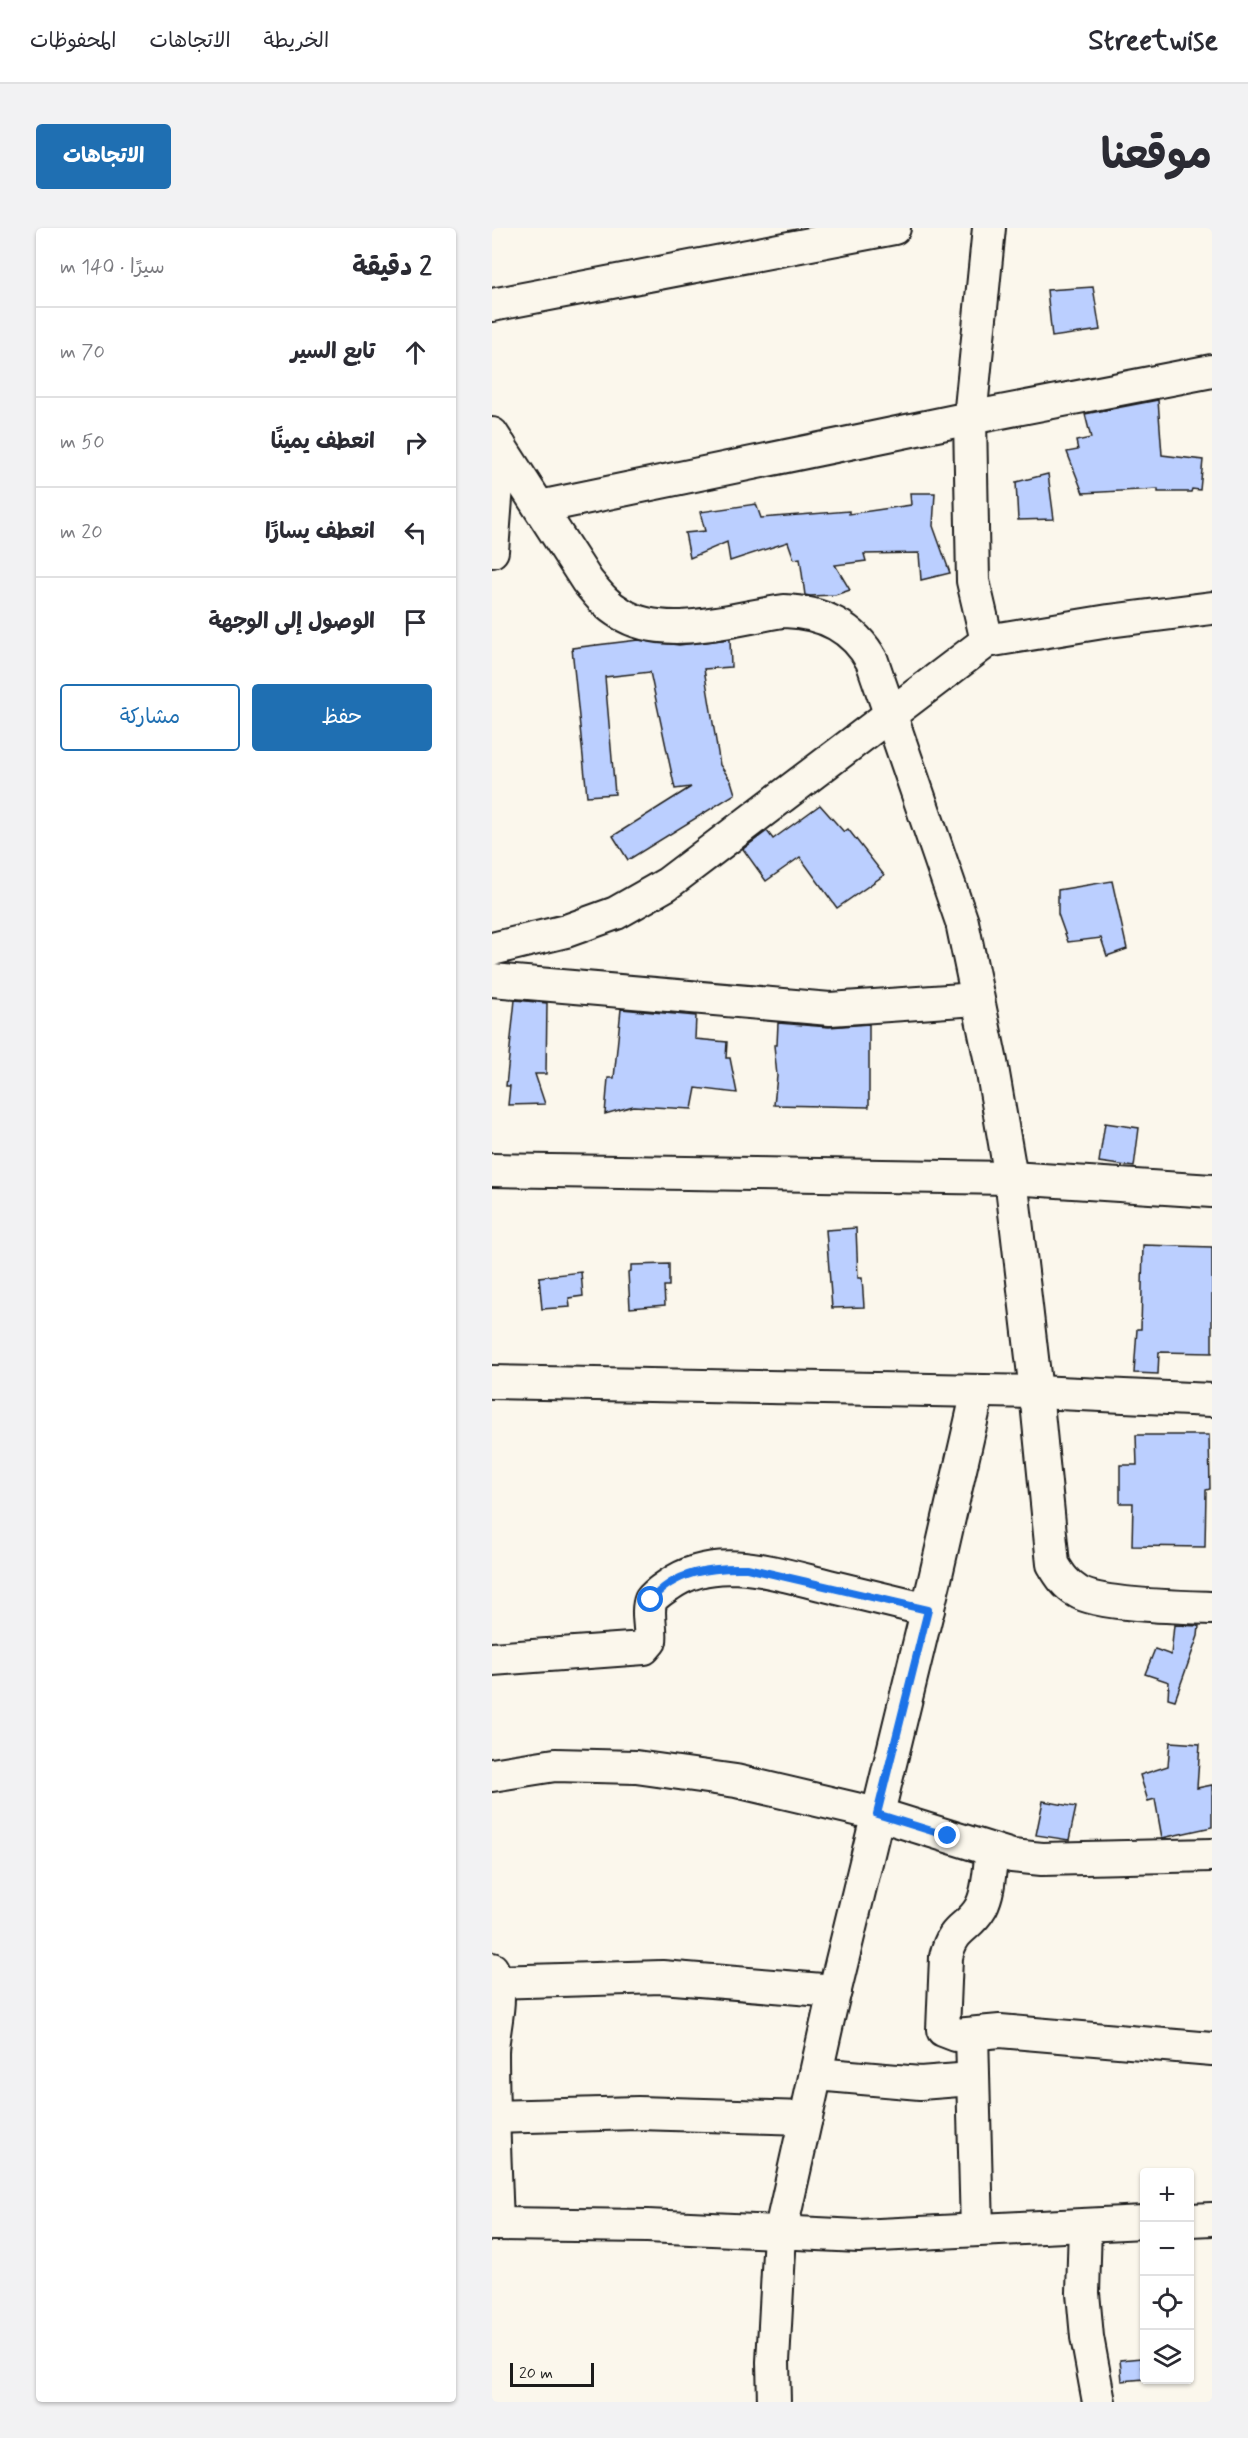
<!DOCTYPE html>
<html lang="ar">
<head>
<meta charset="utf-8">
<style>
  :root { --surface:#fff; --page:#f2f2f3; --text:#2b2b33; --muted:#7c7c81; --line:#e1e1e2; --accent:#1f6fb2 }
  body { margin:0; font-family:Mynerve,"Playpen Sans Arabic",sans-serif; background:var(--page); color:var(--text); direction:rtl }
  .controls { position:absolute; right:18px; bottom:18px; display:grid; overflow:hidden; border-radius:6px; box-shadow:0 2px 4px #0004 }
  .controls button { width:54px; height:54px; display:grid; place-items:center; padding:0; border:0; border-bottom:2px solid var(--line); background:var(--surface); color:var(--text); font:30px sans-serif }
  .scale { position:absolute; left:18px; bottom:15px; width:84px; box-sizing:border-box; padding-left:6px; border:3px solid #1c1c1c; border-top:0; font-size:16px; line-height:21px; white-space:nowrap; color:#1c1c1c; -webkit-text-stroke:4px #fbf7ec; paint-order:stroke }
  .stop { position:absolute; width:18px; height:18px; margin:-14px; border:4px solid #1a73e8; border-radius:50%; background:#fff }
  .stop.end { background:#1a73e8; border-color:#fff; box-shadow:0 2px 6px #0008 }
  .list { margin:0; padding:0; list-style:none }
  h2 { display:flex; justify-content:space-between; align-items:center; height:78px; margin:0; padding:0 24px; font-size:26px }
  h2 small { font-size:20px; font-weight:400; color:var(--muted) }
  .list li { display:grid; grid-template-columns:39px 1fr auto; gap:18px; align-items:center; box-sizing:border-box; height:90px; padding:0 24px; border-top:2px solid var(--line) }
  .list b { display:block; font-size:22px; white-space:nowrap }
  .list em { font-size:20px; font-style:normal; color:var(--muted) }
  .actions { display:flex; gap:12px; padding:18px 24px }
  .actions a { flex:1; padding:14px 0; border:2px solid var(--accent); border-radius:6px; text-align:center; font-size:21px; color:var(--accent) }
  .actions .main { background:var(--accent); color:#fff }
  .icon { flex:none; width:33px; height:33px; fill:none; stroke:currentColor; stroke-width:2; stroke-linecap:round; stroke-linejoin:round }
  .map { position:relative; flex:none; width:720px; height:2174px; overflow:hidden; direction:ltr; border-radius:6px }
  header { display:flex; align-items:center; gap:36px; box-sizing:border-box; height:84px; padding:0 30px; background:var(--surface); border-bottom:2px solid var(--line) }
  header strong { font-size:28px }
  nav { display:flex; gap:33px; margin-inline-start:auto; font-size:21px }
  .intro { display:flex; align-items:center; justify-content:space-between; box-sizing:border-box; height:144px; padding:0 36px }
  h1 { margin:0; font-size:42px }
  .button { padding:15px 27px; border-radius:6px; background:var(--accent); color:#fff; font-size:21px; font-weight:700 }
  main { display:flex; gap:36px; padding:0 36px }
  aside { flex:1; background:var(--surface); border-radius:6px; box-shadow:0 2px 4px #0004 }
  .map>svg:first-child { display:block }
</style>
</head>
<body>
<header>
<strong>Streetwise</strong>
<nav><a>الخريطة</a><a>الاتجاهات</a><a>المحفوظات</a></nav>
</header>
<div class="intro"><h1>موقعنا</h1><a class="button">الاتجاهات</a></div>
<main>
<div class="map">
<svg width="720" height="2174" viewBox="0 0 720 2174">
  <rect width="100%" height="100%" fill="#fbf7ec"/>
  <filter id="ink" filterUnits="userSpaceOnUse"><feTurbulence type="fractalNoise" baseFrequency=".0167" numOctaves="2"/><feDisplacementMap in="SourceGraphic" scale="12" xChannelSelector="R" yChannelSelector="G"/><feConvolveMatrix kernelMatrix="1 2 1 2 8 2 1 2 1" color-interpolation-filters="sRGB"/></filter>
  <g filter="url(#ink)">
    <g fill="#bbcfff" stroke="#1c1c1c" stroke-width="1.5">
      <polygon points="601,59 608,102 560,109 555,62"/>
      <polygon points="666,172 670,227 711,232 708,262 700,261 699,264 666,264 666,261 591,265 575,224 586,222 584,213 599,210 593,186"/>
      <polygon points="556,246 562,291 526,292 524,254"/>
      <polygon points="418,265 443,265 441,298 458,345 429,352 427,325 372,326 374,333 343,337 358,362 343,367 318,368 313,367 308,330 302,331 296,314 238,333 235,314 198,330 193,305 213,303 208,284 264,276 269,290 357,283 357,286 419,277"/>
      <polygon points="238,411 239,439 212,441 228,537 239,553 243,566 136,632 121,608 199,559 183,561 158,444 113,449 123,566 95,568 80,420 146,412 187,417"/>
      <polygon points="328,577 352,604 356,601 392,647 345,680 308,629 274,653 251,621 275,603 281,611"/>
      <polygon points="620,653 635,721 615,728 609,710 576,714 566,686 566,662"/>
      <polygon points="23,772 55,775 54,846 43,846 53,876 16,877 18,858 14,858"/>
      <polygon points="129,781 204,788 203,811 235,814 234,830 238,830 245,865 204,860 200,881 141,878 113,886 116,850 122,850"/>
      <polygon points="286,795 337,799 377,796 377,879 282,877 285,848 282,817 285,817"/>
      <polygon points="613,895 647,900 642,939 607,934"/>
      <polygon points="364,1000 366,1050 370,1050 372,1079 340,1080 334,1002"/>
      <polygon points="651,1017 720,1019 720,1125 667,1124 666,1146 642,1145 645,1101 649,1101"/>
      <polygon points="177,1036 177,1058 172,1058 173,1077 138,1080 136,1044 139,1043 139,1037"/>
      <polygon points="89,1044 91,1068 77,1070 78,1079 50,1081 47,1049"/>
      <polygon points="644,1207 717,1207 718,1261 714,1262 713,1319 640,1318 641,1275 628,1275 628,1237 645,1237"/>
      <polygon points="682,1397 707,1398 706,1408 683,1472 676,1470 677,1454 653,1446 663,1421 679,1427"/>
      <polygon points="678,1514 708,1516 705,1560 720,1557 720,1599 670,1610 663,1571 656,1573 648,1547 676,1538"/>
      <polygon points="551,1573 584,1579 577,1612 544,1607"/>
      <polygon points="649,2130 652,2151 630,2153 628,2132"/>
    </g>
    <g fill="none" stroke-linecap="round" stroke-linejoin="round">
      <g stroke="#1c1c1c" stroke-width="36">
        <g id="minor">
          <polyline points="0,77 402,0"/>
          <path d="M 0,206 L 95,353 C 105,365 114,377 128,385 C 172,414 243,390 292,383 C 329,384 362,399 380,433 L 470,694 L 499,834 L 519,950 L 544,1164 L 561,1336 C 568,1348 574,1357 586,1364 C 606,1377 692,1379 720,1380"/>
          <polyline points="48,279 478,190 720,143"/>
          <polyline points="0,323 8,218"/>
          <polyline points="495,413 481,353 478,190 497,0"/>
          <polyline points="0,721 74,703 124,685 175,656 495,413 617,393 720,380"/>
          <polyline points="0,752 338,781 485,771"/>
          <polyline points="0,942 519,950 720,963"/>
          <polyline points="0,1154 544,1164 720,1172"/>
          <path d="M 0,1431 L 152,1420 L 158,1413 C 160,1401 154,1384 159,1372 C 163,1366 171,1361 177,1357 C 224,1323 286,1346 337,1358 C 370,1366 403,1374 436,1382"/>
          <polyline points="0,1547 63,1537 144,1539 244,1553 385,1586 520,1628 550,1631 720,1627"/>
          <path d="M 500,1622 C 497,1640 498,1662 489,1679 C 476,1702 461,1697 454,1729 L 451,1802 L 464,1807 L 508,1803 L 720,1821"/>
          <path d="M 0,1741 C 13,1767 1,1797 0,1824 C 0,1881 3,1939 5,1996"/>
          <polyline points="0,1754 170,1749 343,1763"/>
          <polyline points="480,1806 485,2002"/>
          <polyline points="324,1846 428,1855 480,1851"/>
          <polyline points="1,1889 146,1885 314,1890"/>
          <polyline points="698,1992 720,1991"/>
          <polyline points="0,1996 155,1998 367,2008 652,1994"/>
          <polyline points="593,1997 591,2065 595,2109 607,2174"/>
          <polyline points="282,2174 281,2134 288,2006 338,1782 443,1351 486,1163"/>
        </g>
      </g>
      <use href="#minor" stroke="#fbf7ec" stroke-width="32"/>
    </g>
  </g>
  <g fill="none" stroke-linecap="round" stroke-linejoin="round" filter="url(#ink)">
    <path stroke="#1a73e8" stroke-width="8" d="M 159,1372 C 183,1343 219,1339 255,1340 L 436,1382 L 385,1586 L 456,1608"/>
  </g>
</svg>
<div class="controls">
<button>+</button>
<button>−</button>
<button><svg class="icon" aria-label="locate" viewBox="0 0 24 24"><circle cx="12" cy="12" r="6"/><path d="M12 2v4M12 18v4M2 12h4M18 12h4"/></svg></button>
<button><svg class="icon" aria-label="layers" viewBox="0 0 24 24"><path d="M12 4l9 5-9 5-9-5zM3 14l9 5 9-5"/></svg></button>
</div>
<div class="scale">20 m</div>
<div class="stop" style="left:159px;top:1372px"></div>
<div class="stop end" style="left:456px;top:1608px"></div>
</div>
<aside>
<h2>2 دقيقة<small>سيرًا · 140 m</small></h2>
<ul class="list">
<li><svg class="icon" aria-label="ahead" viewBox="0 0 24 24"><path d="M12 20V5M6 11l6-6 6 6"/></svg><div><b>تابع السير</b></div><em>70 m</em></li>
<li><svg class="icon" aria-label="right" viewBox="0 0 24 24"><path d="M7 20v-9h11M14 6l5 5-5 5"/></svg><div><b>انعطف يمينًا</b></div><em>50 m</em></li>
<li><svg class="icon" aria-label="left" viewBox="0 0 24 24"><path d="M17 20v-9H6M10 6l-5 5 5 5"/></svg><div><b>انعطف يسارًا</b></div><em>20 m</em></li>
<li><svg class="icon" aria-label="arrive" viewBox="0 0 24 24"><path d="M6 21V4h12l-3 4 3 4H6"/></svg><div><b>الوصول إلى الوجهة</b></div></li>
</ul>
<div class="actions"><a class="main">حفظ</a><a>مشاركة</a></div>
</aside>
</main>
</body>
</html>
